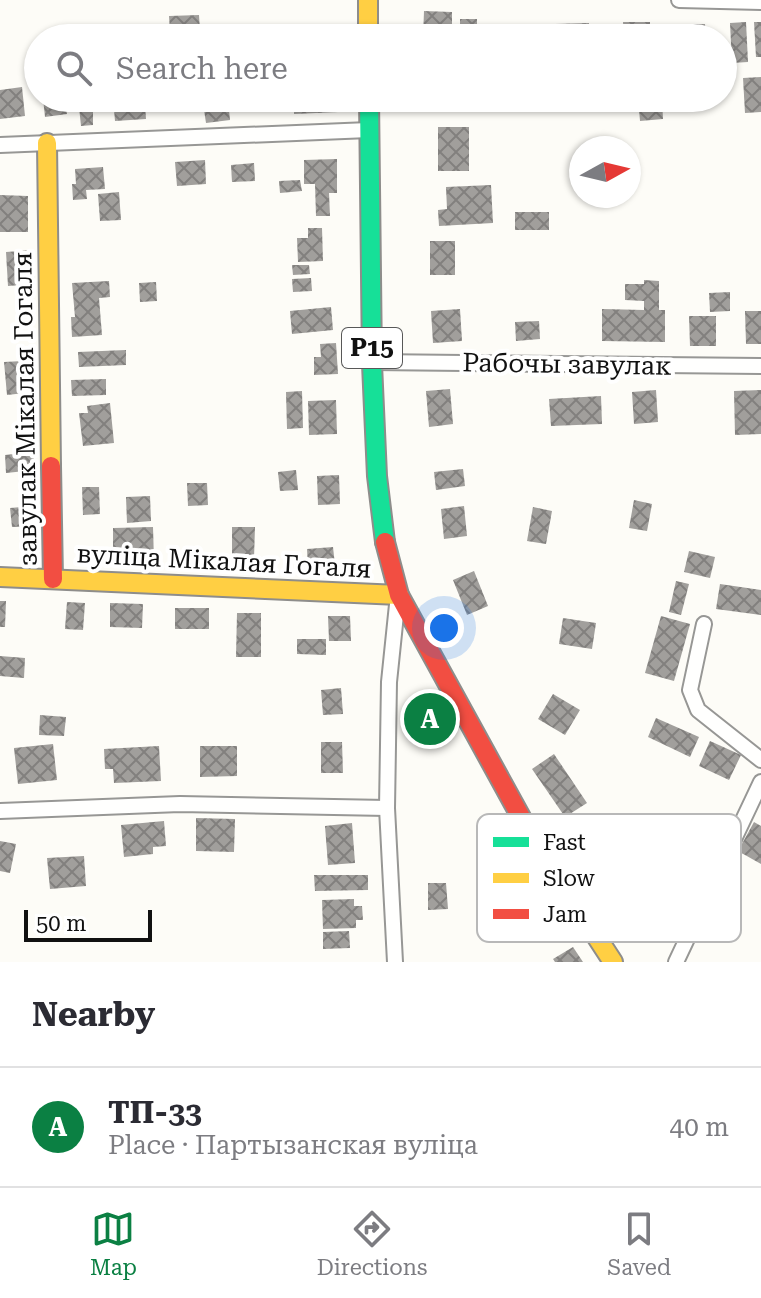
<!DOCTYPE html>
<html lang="en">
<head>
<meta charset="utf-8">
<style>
  :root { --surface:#fff; --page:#f7f7f7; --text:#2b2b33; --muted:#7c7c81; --line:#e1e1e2; --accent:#0b8043 }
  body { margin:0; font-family:"Roboto Serif",serif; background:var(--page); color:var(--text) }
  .compass { position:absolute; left:569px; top:136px; width:72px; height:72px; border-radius:50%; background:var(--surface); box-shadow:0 2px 6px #0004; rotate:82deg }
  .scale { position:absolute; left:24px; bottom:20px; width:128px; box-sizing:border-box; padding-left:8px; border:4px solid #111; border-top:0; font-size:22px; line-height:28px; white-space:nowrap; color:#111; -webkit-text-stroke:6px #fff; paint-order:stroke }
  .you { position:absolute; left:444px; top:628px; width:28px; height:28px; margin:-20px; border:6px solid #fff; border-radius:50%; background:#1a73e8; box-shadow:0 0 0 12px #1a73e833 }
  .badge { display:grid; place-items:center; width:52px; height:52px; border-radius:50%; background:var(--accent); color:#fff; font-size:26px; font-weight:700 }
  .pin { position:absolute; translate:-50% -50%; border:4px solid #fff; box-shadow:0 2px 8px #0006 }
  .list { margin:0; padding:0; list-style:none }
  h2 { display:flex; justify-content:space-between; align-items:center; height:104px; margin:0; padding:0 32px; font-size:34px }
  h2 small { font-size:26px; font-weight:400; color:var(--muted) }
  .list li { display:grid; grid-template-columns:52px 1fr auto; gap:24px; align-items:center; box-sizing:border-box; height:120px; padding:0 32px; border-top:2px solid var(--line) }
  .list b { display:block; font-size:30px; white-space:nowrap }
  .list p { margin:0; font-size:26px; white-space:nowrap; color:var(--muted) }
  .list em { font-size:26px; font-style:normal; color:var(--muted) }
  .icon { flex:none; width:44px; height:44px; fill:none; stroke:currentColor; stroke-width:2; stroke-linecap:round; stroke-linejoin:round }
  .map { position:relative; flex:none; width:761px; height:962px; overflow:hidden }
  .search { position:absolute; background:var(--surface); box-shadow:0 2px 6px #0004; left:24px; right:24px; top:24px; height:88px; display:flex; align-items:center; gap:20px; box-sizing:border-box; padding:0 28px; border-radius:44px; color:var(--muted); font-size:30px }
  .sheet { height:224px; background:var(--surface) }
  nav { display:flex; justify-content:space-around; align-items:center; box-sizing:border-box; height:112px; border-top:2px solid var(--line); background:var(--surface); font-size:22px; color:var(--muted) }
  nav a { display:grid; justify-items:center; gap:4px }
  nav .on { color:var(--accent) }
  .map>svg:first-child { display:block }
</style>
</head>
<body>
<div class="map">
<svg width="761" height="962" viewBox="0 0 761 962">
  <defs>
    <pattern id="building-cross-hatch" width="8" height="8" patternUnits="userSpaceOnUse" patternTransform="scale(2)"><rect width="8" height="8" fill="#a19f9c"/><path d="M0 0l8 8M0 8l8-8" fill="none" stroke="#82807e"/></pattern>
  </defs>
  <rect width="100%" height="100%" fill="#fdfcf7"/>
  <g fill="url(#building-cross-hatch)">
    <polygon points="424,11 452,12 452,38 423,38"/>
    <polygon points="199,15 200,30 170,32 169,16"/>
    <rect x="460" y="19" width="17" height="19"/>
    <polygon points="623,22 650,22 650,38 624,38"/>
    <polygon points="746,22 748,62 732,63 730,23"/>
    <polygon points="754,22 761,22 761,57 756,57"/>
    <polygon points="589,23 589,38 555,38 555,24"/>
    <polygon points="678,24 705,24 706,38 678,38"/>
    <polygon points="761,77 761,112 745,113 743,78"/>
    <polygon points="22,87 25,116 0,119 0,90"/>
    <polygon points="43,98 65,98 67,114 45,117"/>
    <polygon points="113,98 134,98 135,106 145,105 146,119 115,121"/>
    <polygon points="294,98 337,98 338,112 294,114"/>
    <polygon points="638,98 662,98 663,119 640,121"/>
    <polygon points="228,100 230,120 206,123 203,103"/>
    <polygon points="79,107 93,107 93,125 81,126"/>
    <rect x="438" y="127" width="31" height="44"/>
    <polygon points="337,159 337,193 329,193 330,216 316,216 315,184 304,184 304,160"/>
    <polygon points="205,160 206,184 177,186 175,162"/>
    <polygon points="254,163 255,181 232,182 231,165"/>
    <polygon points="103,167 105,189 86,190 87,199 73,200 72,184 76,184 75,169"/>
    <polygon points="300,180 302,191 280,193 279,181"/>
    <polygon points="491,185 493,223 439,226 438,210 447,209 446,187"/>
    <polygon points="119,192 121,220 100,221 98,194"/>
    <polygon points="0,195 28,196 28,232 0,232"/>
    <rect x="515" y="212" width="34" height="18"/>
    <polygon points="308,228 322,228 323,261 298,262 297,238 308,238"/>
    <rect x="430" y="241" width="25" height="34"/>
    <polygon points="33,250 35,284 8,286 6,252"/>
    <polygon points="292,265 309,265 310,274 293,275"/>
    <polygon points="311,278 312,291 293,292 292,279"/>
    <polygon points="644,280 659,281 659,310 665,310 665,342 602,341 602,309 644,310 644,301 625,300 625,284 644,284"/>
    <polygon points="109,281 110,297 99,298 102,335 72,337 71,317 75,317 72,283"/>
    <polygon points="156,282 157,301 140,302 139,283"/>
    <polygon points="730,292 730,311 710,312 709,293"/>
    <polygon points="331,307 333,330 292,334 290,311"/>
    <polygon points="460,309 462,341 433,343 431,311"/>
    <polygon points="745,311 761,311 761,344 746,344"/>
    <polygon points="689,316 716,316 716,346 690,346"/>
    <polygon points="539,321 540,339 516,341 515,322"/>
    <polygon points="336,343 338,374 314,375 314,357 321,357 320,344"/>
    <polygon points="126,350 126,365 79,367 78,352"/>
    <polygon points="23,361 25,393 7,395 4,362"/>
    <polygon points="106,379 106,395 72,396 71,380"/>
    <polygon points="450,389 453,424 429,427 426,391"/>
    <polygon points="656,390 658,422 634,424 632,392"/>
    <polygon points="761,390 761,434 735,435 734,391"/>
    <polygon points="302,391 303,428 287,429 286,392"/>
    <polygon points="601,396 602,424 551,426 549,399"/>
    <polygon points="336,400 337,434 309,435 308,401"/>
    <polygon points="110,403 114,443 83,446 79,413 88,413 87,406"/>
    <polygon points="33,452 35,470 6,473 5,455"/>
    <polygon points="463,469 465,486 436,490 434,472"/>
    <polygon points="296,470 298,490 280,491 278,472"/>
    <polygon points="339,475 340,504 318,505 317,476"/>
    <polygon points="187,483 207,483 208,505 188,506"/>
    <polygon points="82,487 99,487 100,514 83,515"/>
    <polygon points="150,496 151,521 127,523 126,497"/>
    <polygon points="634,500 652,504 647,531 629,528"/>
    <polygon points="33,506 35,526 12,527 10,508"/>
    <polygon points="464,506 467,536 444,539 441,509"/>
    <polygon points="533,507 552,511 546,544 527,541"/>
    <polygon points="153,527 154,561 113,562 113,528"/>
    <polygon points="232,527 255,527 254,558 232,558"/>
    <polygon points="333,547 335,565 308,567 307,549"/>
    <polygon points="689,551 715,557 710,578 684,572"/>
    <polygon points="474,571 488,606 467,615 453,580"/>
    <polygon points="676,581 689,584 681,615 669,612"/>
    <polygon points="720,584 761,590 761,615 716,609"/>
    <polygon points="0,601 6,601 5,627 0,627"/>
    <polygon points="67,602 85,603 83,630 65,629"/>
    <polygon points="110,603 143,604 142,628 110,627"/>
    <rect x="175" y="608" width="34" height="21"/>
    <polygon points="237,613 261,613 261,657 236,657"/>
    <polygon points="328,616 350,616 351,641 329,641"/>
    <polygon points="661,616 690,624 674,681 645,673"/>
    <polygon points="563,618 596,623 592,649 559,644"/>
    <polygon points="297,639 326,639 326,655 297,654"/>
    <polygon points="0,656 25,658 24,678 0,676"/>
    <polygon points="341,688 343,714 323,715 321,690"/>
    <polygon points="553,694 580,710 565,735 538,719"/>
    <polygon points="434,709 441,722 427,730 420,716"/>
    <polygon points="40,715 66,717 64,736 39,735"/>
    <polygon points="656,718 699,737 690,757 648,737"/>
    <polygon points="710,741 741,755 729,780 699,766"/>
    <polygon points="321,742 342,742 343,773 321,773"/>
    <polygon points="53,744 57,780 18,784 14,748"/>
    <polygon points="159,746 161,781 114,783 113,769 105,769 104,749"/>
    <polygon points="200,746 237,746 237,776 200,777"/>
    <polygon points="554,754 587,803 565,817 532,769"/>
    <polygon points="196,818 235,819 234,852 196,851"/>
    <polygon points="164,821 166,846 153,847 153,854 124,857 121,825"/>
    <polygon points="754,822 761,826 761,864 738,851"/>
    <polygon points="352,823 355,863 328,865 325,826"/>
    <polygon points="0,841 16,844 10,873 0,871"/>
    <polygon points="84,856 86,886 50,889 47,858"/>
    <polygon points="314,875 368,875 368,890 315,891"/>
    <polygon points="428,883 446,883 448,909 428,910"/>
    <polygon points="354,899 354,906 362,906 363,920 356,920 356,928 323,929 322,900"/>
    <polygon points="349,931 350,948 323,949 323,932"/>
    <polygon points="573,947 583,962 555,962 553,959"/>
  </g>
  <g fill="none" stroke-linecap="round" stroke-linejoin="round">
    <g stroke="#979795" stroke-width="18">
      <g id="street">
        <polyline points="679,0 761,2"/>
        <polyline points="0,145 369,130"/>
        <polyline points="372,362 761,366"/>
        <polyline points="704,624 690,690 698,710 761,760"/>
        <polyline points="0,811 180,804 387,808"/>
        <polyline points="395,962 387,808 389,682 398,595"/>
        <polyline points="676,962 761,782"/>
      </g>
    </g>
    <g stroke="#8e8d8b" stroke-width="22">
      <polyline id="fast" points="369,98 372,364 377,476 385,542"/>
    </g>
    <g stroke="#8e8d8b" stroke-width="22">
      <g id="slow">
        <polyline points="368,0 368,38"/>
        <polyline points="47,143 51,466"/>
        <polyline points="0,577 399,595"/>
        <polyline points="553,870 613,962"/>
      </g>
    </g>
    <g stroke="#8e8d8b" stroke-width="22">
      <g id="jam">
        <polyline points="51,466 53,579"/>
        <polyline points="385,542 399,595 533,839 553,870"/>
      </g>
    </g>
    <use href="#street" stroke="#fffffe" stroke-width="14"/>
    <use href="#fast" stroke="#16e098" stroke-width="18"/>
    <use href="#slow" stroke="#ffcf43" stroke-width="18"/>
    <use href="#jam" stroke="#f24e42" stroke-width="18"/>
  </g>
  <g text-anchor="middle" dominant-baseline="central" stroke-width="8" stroke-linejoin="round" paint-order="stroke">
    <rect fill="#fff" stroke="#585858" stroke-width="2" x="342" y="328" width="60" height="40" rx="6"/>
    <g font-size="24" font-weight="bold" fill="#111">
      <text x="372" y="348">Р15</text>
    </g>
    <g font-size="26" fill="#111" stroke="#fff">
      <text transform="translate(567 364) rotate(1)">Рабочы завулак</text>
      <text transform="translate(25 409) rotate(-91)">завулак Мікалая Гогаля</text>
      <text transform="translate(224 561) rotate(3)">вуліца Мікалая Гогаля</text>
    </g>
  </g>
  <rect x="477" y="814" width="264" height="128" rx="12" fill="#fff" stroke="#b8b8b8" stroke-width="2"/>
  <rect x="493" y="837" width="36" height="10" fill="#16e098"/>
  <rect x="493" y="873" width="36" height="10" fill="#ffcf43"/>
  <rect x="493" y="909" width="36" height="10" fill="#f24e42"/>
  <g font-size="22" fill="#111">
    <text x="543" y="850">Fast</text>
    <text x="543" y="886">Slow</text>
    <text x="543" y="922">Jam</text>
  </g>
</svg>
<svg class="compass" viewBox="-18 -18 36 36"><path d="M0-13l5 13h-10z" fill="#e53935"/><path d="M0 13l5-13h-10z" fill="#7c7c81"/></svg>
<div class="scale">50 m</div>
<div class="you"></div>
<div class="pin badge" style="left:430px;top:719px">A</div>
<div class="search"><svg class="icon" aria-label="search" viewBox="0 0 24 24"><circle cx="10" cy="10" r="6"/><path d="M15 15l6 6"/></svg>Search here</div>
</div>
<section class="sheet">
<h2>Nearby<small></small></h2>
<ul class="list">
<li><span class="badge">A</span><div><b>ТП-33</b><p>Place · Партызанская вуліца</p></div><em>40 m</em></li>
</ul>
</section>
<nav>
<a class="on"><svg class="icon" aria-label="map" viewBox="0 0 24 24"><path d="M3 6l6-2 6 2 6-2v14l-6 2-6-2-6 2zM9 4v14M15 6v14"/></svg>Map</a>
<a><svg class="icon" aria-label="directions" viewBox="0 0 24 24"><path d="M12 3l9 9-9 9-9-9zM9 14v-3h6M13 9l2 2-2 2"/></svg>Directions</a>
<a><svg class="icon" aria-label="saved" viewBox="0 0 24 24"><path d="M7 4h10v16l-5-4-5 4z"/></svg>Saved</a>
</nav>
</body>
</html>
